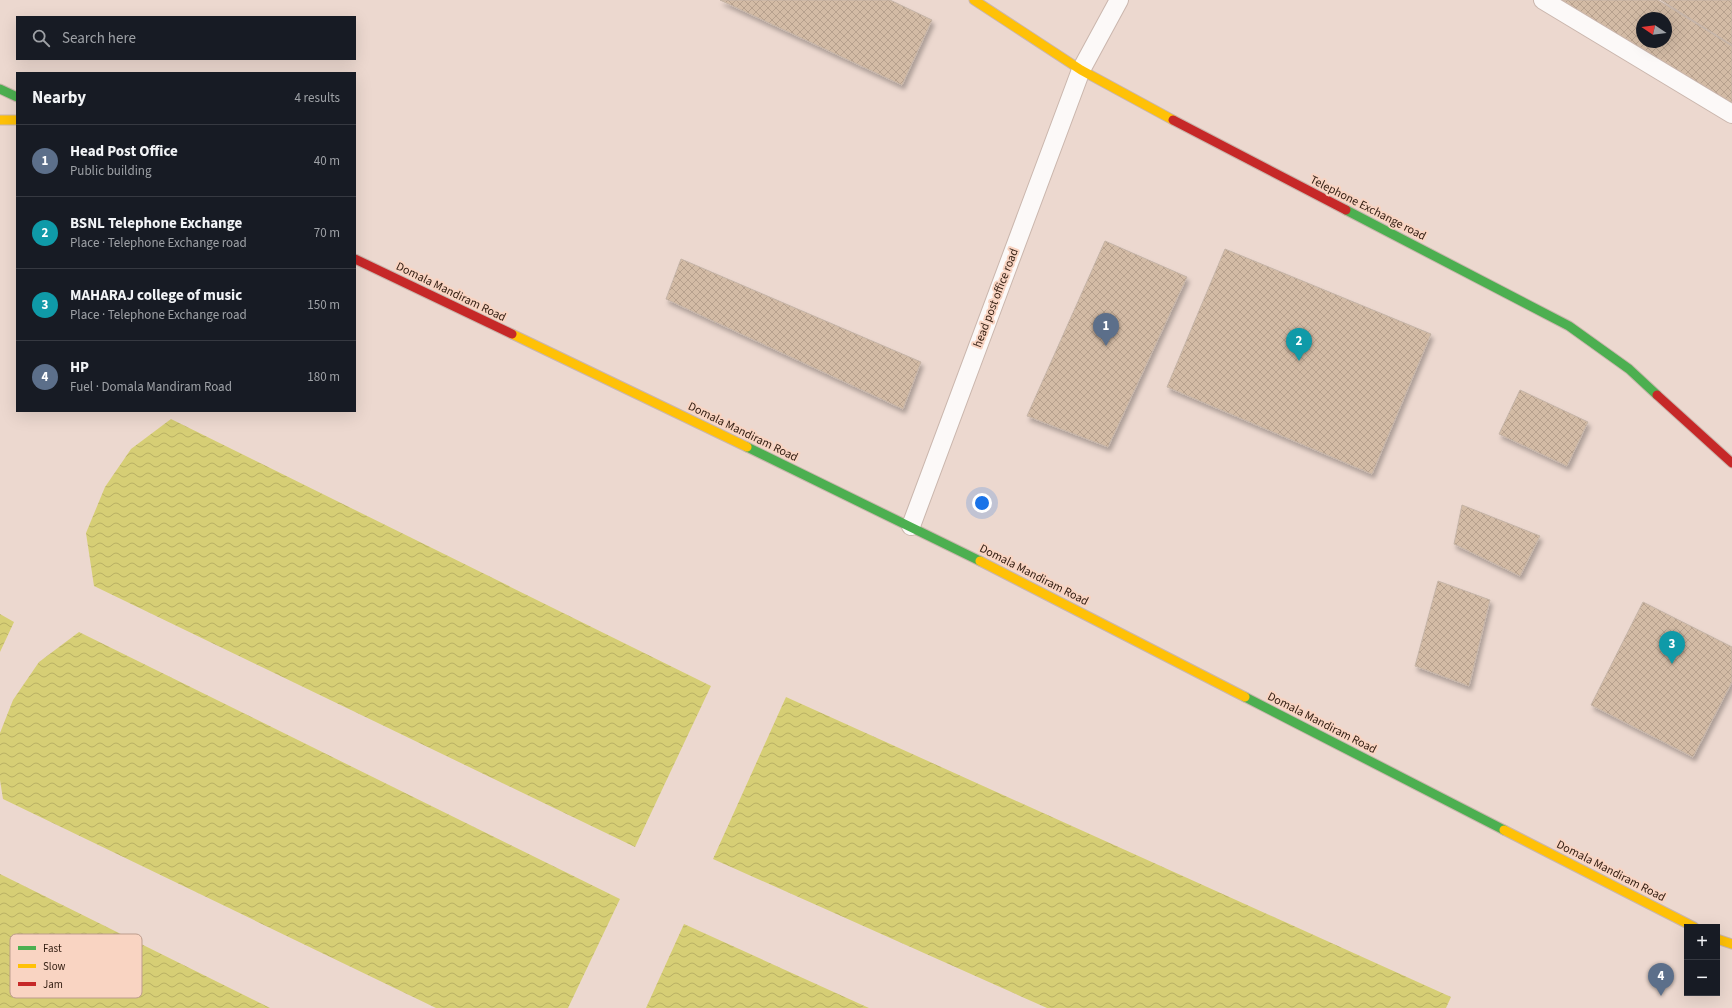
<!DOCTYPE html>
<html lang="en">
<head>
<meta charset="utf-8">
<style>
  :root { --surface:#171b24; --page:#242831; --text:#f1f3f6; --muted:#9ea1a6; --line:#363941; --accent:#b8b0ad }
  body { margin:0; font-family:"Source Sans 3",sans-serif; background:var(--page); color:var(--text) }
  .controls { position:absolute; right:12px; bottom:12px; display:grid; overflow:hidden; border-radius:0px; box-shadow:0 4px 16px #0002 }
  .controls button { width:36px; height:36px; display:grid; place-items:center; padding:0; border:0; border-bottom:1px solid var(--line); background:var(--surface); color:var(--text); font:20px sans-serif }
  .compass { position:absolute; left:1636px; top:12px; width:36px; height:36px; border-radius:50%; background:var(--surface); box-shadow:0 4px 16px #0002; rotate:283deg }
  .you { position:absolute; left:982px; top:503px; width:14px; height:14px; margin:-10px; border:3px solid #fff; border-radius:50%; background:#1a73e8; box-shadow:0 0 0 6px #1a73e833 }
  .badge { display:grid; place-items:center; width:26px; height:26px; border-radius:50%; background:var(--accent); color:#fff; font-size:13px; font-weight:700 }
  .pin { position:absolute; translate:-50% -33px; filter:drop-shadow(0 1px 2px #0008) }
  .pin::after { content:''; position:absolute; top:21px; width:14px; height:12px; background:inherit; clip-path:polygon(0 0,100% 0,50% 100%) }
  .list { margin:0; padding:0; list-style:none }
  h2 { display:flex; justify-content:space-between; align-items:center; height:52px; margin:0; padding:0 16px; font-size:17px }
  h2 small { font-size:13px; font-weight:400; color:var(--muted) }
  .list li { display:grid; grid-template-columns:26px 1fr auto; gap:12px; align-items:center; box-sizing:border-box; height:72px; padding:0 16px; border-top:1px solid var(--line) }
  .list b { display:block; font-size:15px; white-space:nowrap }
  .list p { margin:0; font-size:13px; white-space:nowrap; color:var(--muted) }
  .list em { font-size:13px; font-style:normal; color:var(--muted) }
  .icon { flex:none; width:22px; height:22px; fill:none; stroke:currentColor; stroke-width:2; stroke-linecap:round; stroke-linejoin:round }
  .map { position:relative; flex:none; width:1732px; height:1008px; overflow:hidden }
  .search { position:absolute; background:var(--surface); box-shadow:0 4px 16px #0002; left:16px; top:16px; width:340px; height:44px; display:flex; align-items:center; gap:10px; box-sizing:border-box; padding:0 14px; border-radius:0px; color:var(--muted); font-size:15px }
  .panel { position:absolute; background:var(--surface); box-shadow:0 4px 16px #0002; left:16px; top:72px; width:340px; height:340px; border-radius:0px }
  .map>svg:first-child { display:block }
</style>
</head>
<body>
<div class="map">
<svg width="1732" height="1008" viewBox="0 0 1732 1008">
  <defs>
    <pattern id="water-waves" width="16" height="10" patternUnits="userSpaceOnUse"><rect width="16" height="10" fill="#d6ce75"/><path d="M0 5q4-4 8 0t8 0" fill="none" stroke="#b8b064"/></pattern>
    <pattern id="building-cross-hatch" width="8" height="8" patternUnits="userSpaceOnUse"><rect width="8" height="8" fill="#d3bba5"/><path d="M0 0l8 8M0 8l8-8" fill="none" stroke="#b6a08d"/></pattern>
    <filter id="shadow"><feDropShadow dx="2.5" dy="4.5" stdDeviation="2" flood-color="#0004"/></filter>
  </defs>
  <rect width="100%" height="100%" fill="#ecd8cf"/>
  <g fill="url(#water-waves)">
    <polygon points="171,419 711,686 635,847 94,586 86,533 105,487 131,449"/>
    <polygon points="0,614 14,622 0,652"/>
    <polygon points="79,632 620,899 568,1008 436,1008 3,799 0,780 0,733 13,700 39,662"/>
    <polygon points="786,697 1451,997 1446,1008 1047,1008 713,859"/>
    <polygon points="0,874 270,1008 0,1008"/>
    <polygon points="684,924 869,1008 646,1008"/>
  </g>
  <g fill="url(#building-cross-hatch)" stroke="#c5b4a7" fill-rule="evenodd" filter="url(#shadow)">
    <polygon points="720,0 890,0 932,20 902,85"/>
    <path d="M 1560,0 L 1658,0 L 1732,46 L 1732,107 ZM 1642,18 L 1666,18 L 1666,42 L 1642,42 Z"/>
    <polygon points="1661,0 1732,0 1732,45"/>
    <polygon points="1105,241 1187,277 1108,447 1027,416"/>
    <polygon points="1225,249 1431,334 1372,474 1167,387"/>
    <polygon points="681,259 921,362 903,409 666,299"/>
    <polygon points="1520,390 1588,422 1567,466 1499,434"/>
    <polygon points="1462,505 1540,536 1520,576 1454,544"/>
    <polygon points="1438,581 1490,600 1469,686 1415,666"/>
    <polygon points="1643,602 1732,647 1732,682 1693,757 1591,705"/>
  </g>
  <g fill="none" stroke-linecap="round" stroke-linejoin="round">
    <g stroke="#cab6ad" stroke-width="20">
      <g id="lane">
        <polyline points="1543,0 1732,114"/>
        <polyline points="911,526 1081,70 1119,0"/>
      </g>
    </g>
    <g stroke="#cab6ad" stroke-width="11">
      <g id="fast">
        <polyline points="0,89 17,97"/>
        <polyline points="1346,210 1569,326 1629,369 1657,395"/>
        <polyline points="747,447 980,561"/>
        <polyline points="1245,697 1504,830"/>
      </g>
    </g>
    <g stroke="#cab6ad" stroke-width="11">
      <g id="slow">
        <polyline points="974,0 1081,70 1173,120"/>
        <polyline points="0,120 17,120"/>
        <polyline points="512,334 747,447"/>
        <polyline points="980,561 1245,697"/>
        <polyline points="1504,830 1694,927"/>
        <polyline points="1717,939 1732,944"/>
      </g>
    </g>
    <g stroke="#cab6ad" stroke-width="11">
      <g id="jam">
        <polyline points="1173,120 1346,210"/>
        <polyline points="355,259 512,334"/>
        <polyline points="1657,395 1732,463"/>
      </g>
    </g>
    <use href="#lane" stroke="#fcf9f8" stroke-width="18"/>
    <use href="#fast" stroke="#4caf50" stroke-width="9"/>
    <use href="#slow" stroke="#ffc107" stroke-width="9"/>
    <use href="#jam" stroke="#c62828" stroke-width="9"/>
  </g>
  <g text-anchor="middle" dominant-baseline="central" stroke-width="4" stroke-linejoin="round" paint-order="stroke">
    <g font-size="12" fill="#311c10" stroke="#f9d4c2">
      <text transform="translate(1368 208) rotate(27)">Telephone Exchange road</text>
      <text transform="translate(451 292) rotate(26)">Domala Mandiram Road</text>
      <text transform="translate(996 298) rotate(-69)">head post office road</text>
      <text transform="translate(743 432) rotate(26)">Domala Mandiram Road</text>
      <text transform="translate(1034 575) rotate(27)">Domala Mandiram Road</text>
      <text transform="translate(1322 723) rotate(27)">Domala Mandiram Road</text>
      <text transform="translate(1611 871) rotate(27)">Domala Mandiram Road</text>
    </g>
  </g>
  <rect x="10" y="934" width="132" height="64" rx="6" fill="#f9d4c2" stroke="#bd9d8d" stroke-width="1"/>
  <rect x="18" y="946" width="18" height="4" fill="#4caf50"/>
  <rect x="18" y="964" width="18" height="4" fill="#ffc107"/>
  <rect x="18" y="982" width="18" height="4" fill="#c62828"/>
  <g font-size="11" fill="#311c10">
    <text x="43" y="952">Fast</text>
    <text x="43" y="970">Slow</text>
    <text x="43" y="988">Jam</text>
  </g>
</svg>
<div class="controls">
<button>+</button>
<button>−</button>
</div>
<svg class="compass" viewBox="-18 -18 36 36"><path d="M0-13l5 13h-10z" fill="#e53935"/><path d="M0 13l5-13h-10z" fill="#9ea1a6"/></svg>
<div class="you"></div>
<div class="pin badge" style="left:1106px;top:346px;background:#5c6f8a">1</div>
<div class="pin badge" style="left:1299px;top:361px;background:#0f9aa8">2</div>
<div class="pin badge" style="left:1672px;top:664px;background:#0f9aa8">3</div>
<div class="pin badge" style="left:1661px;top:996px;background:#5c6f8a">4</div>
<div class="search"><svg class="icon" aria-label="search" viewBox="0 0 24 24"><circle cx="10" cy="10" r="6"/><path d="M15 15l6 6"/></svg>Search here</div>
<section class="panel">
<h2>Nearby<small>4 results</small></h2>
<ul class="list">
<li><span class="badge" style="background:#5c6f8a">1</span><div><b>Head Post Office</b><p>Public building</p></div><em>40 m</em></li>
<li><span class="badge" style="background:#0f9aa8">2</span><div><b>BSNL Telephone Exchange</b><p>Place · Telephone Exchange road</p></div><em>70 m</em></li>
<li><span class="badge" style="background:#0f9aa8">3</span><div><b>MAHARAJ college of music</b><p>Place · Telephone Exchange road</p></div><em>150 m</em></li>
<li><span class="badge" style="background:#5c6f8a">4</span><div><b>HP</b><p>Fuel · Domala Mandiram Road</p></div><em>180 m</em></li>
</ul>
</section>
</div>
</body>
</html>
